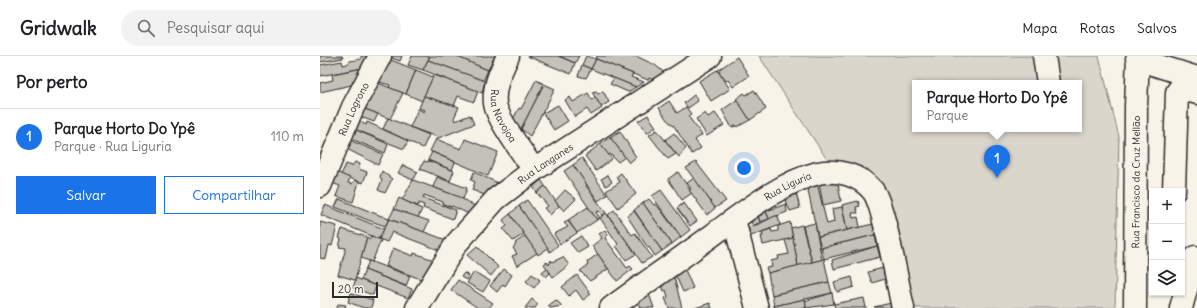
<!DOCTYPE html>
<html lang="pt">
<head>
<meta charset="utf-8">
<style>
  :root { --surface:#fff; --page:#f2f2f2; --text:#202124; --muted:#757577; --line:#e0e0e0; --accent:#1a73e8 }
  body { margin:0; font-family:Delius,sans-serif; background:var(--page); color:var(--text) }
  .controls { position:absolute; right:12px; bottom:12px; display:grid; overflow:hidden; border-radius:0px; box-shadow:0 1px 3px #0004 }
  .controls button { width:36px; height:36px; display:grid; place-items:center; padding:0; border:0; border-bottom:1px solid var(--line); background:var(--surface); color:var(--text); font:20px sans-serif }
  .scale { position:absolute; left:12px; bottom:10px; width:46px; box-sizing:border-box; padding-left:4px; border:2px solid #2b2b2b; border-top:0; font-size:11px; line-height:14px; white-space:nowrap; color:#2b2b2b; -webkit-text-stroke:3px #f7f3e8; paint-order:stroke }
  .you { position:absolute; left:424px; top:112px; width:14px; height:14px; margin:-10px; border:3px solid #fff; border-radius:50%; background:#1a73e8; box-shadow:0 0 0 6px #1a73e833 }
  .badge { display:grid; place-items:center; width:26px; height:26px; border-radius:50%; background:var(--accent); color:#fff; font-size:13px; font-weight:700 }
  .pin { position:absolute; translate:-50% -33px; filter:drop-shadow(0 1px 2px #0008) }
  .pin::after { content:''; position:absolute; top:21px; width:14px; height:12px; background:inherit; clip-path:polygon(0 0,100% 0,50% 100%) }
  .popup { position:absolute; left:592px; top:24px; width:170px; height:52px; box-sizing:border-box; display:grid; place-content:center; border-radius:0px; background:var(--surface); filter:drop-shadow(0 1px 3px #0005); font-size:13px; white-space:nowrap; color:var(--muted) }
  .popup b { font-size:15px; color:var(--text) }
  .popup::after { content:''; position:absolute; left:50%; top:100%; margin-left:-8px; border:8px solid transparent; border-top-color:var(--surface) }
  .list { margin:0; padding:0; list-style:none }
  h2 { display:flex; justify-content:space-between; align-items:center; height:52px; margin:0; padding:0 16px; font-size:17px }
  h2 small { font-size:13px; font-weight:400; color:var(--muted) }
  .list li { display:grid; grid-template-columns:26px 1fr auto; gap:12px; align-items:center; box-sizing:border-box; height:56px; padding:0 16px; border-top:1px solid var(--line) }
  .list b { display:block; font-size:15px; white-space:nowrap }
  .list p { margin:0; font-size:13px; white-space:nowrap; color:var(--muted) }
  .list em { font-size:13px; font-style:normal; color:var(--muted) }
  .actions { display:flex; gap:8px; padding:12px 16px }
  .actions a { flex:1; padding:9px 0; border:1px solid var(--accent); border-radius:0px; text-align:center; font-size:14px; color:var(--accent) }
  .actions .main { background:var(--accent); color:#fff }
  .icon { flex:none; width:22px; height:22px; fill:none; stroke:currentColor; stroke-width:2; stroke-linecap:round; stroke-linejoin:round }
  .map { position:relative; flex:none; width:877px; height:252px; overflow:hidden }
  header { display:flex; align-items:center; gap:24px; box-sizing:border-box; height:56px; padding:0 20px; background:var(--surface); border-bottom:1px solid var(--line) }
  header strong { font-size:19px }
  nav { display:flex; gap:22px; margin-inline-start:auto; font-size:14px }
  .search { width:280px; height:36px; background:var(--page); display:flex; align-items:center; gap:10px; box-sizing:border-box; padding:0 14px; border-radius:22px; color:var(--muted); font-size:15px }
  main { display:flex }
  aside { flex:1; background:var(--surface) }
  .map>svg:first-child { display:block }
</style>
</head>
<body>
<header>
<strong>Gridwalk</strong>
<div class="search"><svg class="icon" aria-label="search" viewBox="0 0 24 24"><circle cx="10" cy="10" r="6"/><path d="M15 15l6 6"/></svg>Pesquisar aqui</div>
<nav><a>Mapa</a><a>Rotas</a><a>Salvos</a></nav>
</header>
<main>
<aside>
<h2>Por perto<small></small></h2>
<ul class="list">
<li><span class="badge">1</span><div><b>Parque Horto Do Ypê</b><p>Parque · Rua Liguria</p></div><em>110 m</em></li>
</ul>
<div class="actions"><a class="main">Salvar</a><a>Compartilhar</a></div>
</aside>
<div class="map">
<svg width="877" height="252" viewBox="0 0 877 252">
  <rect width="100%" height="100%" fill="#f7f3e8"/>
  <filter id="ink" filterUnits="userSpaceOnUse"><feTurbulence type="fractalNoise" baseFrequency=".025" numOctaves="2"/><feDisplacementMap in="SourceGraphic" scale="8" xChannelSelector="R" yChannelSelector="G"/><feConvolveMatrix kernelMatrix="1 2 1 2 8 2 1 2 1" color-interpolation-filters="sRGB"/></filter>
  <g filter="url(#ink)">
    <path fill="#dad6cc" stroke="#82807c" fill-rule="evenodd" d="M 439,0 L 779,0 L 799,81 L 795,252 L 594,252 L 564,130 L 548,113 L 512,111 ZM 595,27 L 759,27 L 759,73 L 595,73 Z"/>
    <g fill="#c4c1b9" stroke="#2b2b2b">
      <polygon points="0,0 22,0 23,2 0,6"/>
      <polygon points="41,0 50,0 43,12 0,20 0,9 22,5 23,9 27,8 30,5 41,3"/>
      <polygon points="71,0 82,0 80,5 72,2"/>
      <polygon points="92,0 110,0 103,14 88,9"/>
      <polygon points="110,0 136,0 168,14 163,25 108,4"/>
      <polygon points="141,0 175,0 168,14 140,2"/>
      <polygon points="207,0 238,0 255,7 251,18"/>
      <polygon points="239,0 259,0 255,7"/>
      <polygon points="266,0 276,3 271,13 262,9"/>
      <polygon points="277,0 316,0 335,9 346,18 335,25 329,22 328,24 276,3"/>
      <polygon points="417,1 429,20 413,31 408,24 406,25 398,14"/>
      <polygon points="276,3 313,18 311,21 324,26 316,31 271,13"/>
      <polygon points="71,4 96,14 86,38 69,32 70,29 59,26"/>
      <polygon points="108,4 165,25 162,37 103,14"/>
      <polygon points="262,9 271,13 266,22 258,20"/>
      <polygon points="43,12 36,28 0,36 0,27 13,24 12,18"/>
      <polygon points="96,14 113,21 102,45 86,38"/>
      <polygon points="397,14 410,33 391,45 379,25"/>
      <polygon points="114,19 158,35 154,46 138,40 134,50 104,40"/>
      <polygon points="294,22 316,31 308,36 290,28"/>
      <polygon points="216,24 224,28 201,73 193,63 199,52 201,53"/>
      <polygon points="58,27 83,37 70,63 45,53"/>
      <polygon points="224,28 235,33 210,80 201,73"/>
      <polygon points="434,34 446,53 430,64 416,43 424,37 426,39"/>
      <polygon points="276,35 278,38 283,35 289,46 281,51 272,36"/>
      <polygon points="268,37 272,44 275,41 282,52 271,59 267,53 255,61 245,44 250,41 253,46"/>
      <polygon points="374,39 378,45 368,52 364,47"/>
      <polygon points="104,40 139,51 134,62 135,65 150,59 154,68 116,83 117,81 90,71 98,53 104,56 105,54 99,52"/>
      <polygon points="417,44 430,64 417,71 416,69 412,72 402,54"/>
      <polygon points="349,45 357,57 366,51 371,58 368,60 382,79 375,84 381,92 372,98 354,70 347,64 339,52"/>
      <polygon points="238,49 248,65 234,74 223,57"/>
      <polygon points="45,53 58,58 54,66 41,61"/>
      <polygon points="385,57 388,61 395,57 404,69 387,80 376,63"/>
      <polygon points="328,59 336,71 327,77 318,65"/>
      <polygon points="68,62 109,79 103,92 63,73"/>
      <polygon points="39,65 46,69 47,66 88,85 84,93 34,73"/>
      <polygon points="34,73 68,88 65,97 29,82"/>
      <polygon points="337,74 356,98 348,103 329,79"/>
      <polygon points="300,75 316,101 309,107 290,81"/>
      <polygon points="354,77 366,92 359,101 345,84"/>
      <polygon points="290,81 305,101 298,106 290,98 288,99 280,88"/>
      <polygon points="116,83 141,93 145,83 178,96 168,120 110,95"/>
      <polygon points="29,84 63,98 58,109 25,92"/>
      <polygon points="280,88 292,103 276,115 265,100"/>
      <polygon points="112,96 135,106 132,114 108,104"/>
      <polygon points="262,102 287,139 278,145 253,109"/>
      <polygon points="104,105 108,106 109,105 134,115 130,125 100,113"/>
      <polygon points="35,106 40,108 39,113 47,116 43,127 21,119 26,108 32,110"/>
      <polygon points="376,106 406,145 395,152 366,112"/>
      <polygon points="83,109 98,116 93,124 78,117"/>
      <polygon points="253,109 267,129 266,130 286,157 282,160 279,155 276,156 280,162 277,164 244,115"/>
      <polygon points="62,115 72,123 65,137 58,134 62,124 60,121"/>
      <polygon points="16,116 30,122 28,127 32,128 35,124 39,126 33,146 16,140 20,130 12,127"/>
      <polygon points="154,116 180,128 167,140 152,134 155,126 151,124"/>
      <polygon points="358,116 372,137 362,144 348,123"/>
      <polygon points="301,117 316,138 298,152 286,135 300,126 296,121"/>
      <polygon points="288,119 292,126 286,130 281,123"/>
      <polygon points="117,121 147,132 143,143 113,131"/>
      <polygon points="517,121 521,145 503,149 499,126"/>
      <polygon points="374,122 395,152 387,159 369,134 371,133 367,127"/>
      <polygon points="93,124 137,140 155,150 149,158 132,150 132,151 123,148 123,146 104,139 103,142 136,154 133,163 103,152 104,149 99,147 98,150 82,144"/>
      <polygon points="221,124 225,130 217,137 213,131"/>
      <polygon points="497,127 507,168 514,166 512,153 522,151 527,174 498,181 488,135 489,134 488,129"/>
      <polygon points="225,130 239,150 230,159 224,152 228,150 217,137"/>
      <polygon points="245,134 256,143 244,155 235,145"/>
      <polygon points="341,134 370,174 361,181 332,140"/>
      <polygon points="476,137 480,152 470,155 464,142"/>
      <polygon points="79,142 102,153 98,162 74,153"/>
      <polygon points="19,143 69,163 65,170 48,164 15,151"/>
      <polygon points="329,143 334,149 336,148 361,181 352,188 323,147"/>
      <polygon points="207,144 238,189 230,196 199,150"/>
      <polygon points="538,145 540,150 536,151 538,157 532,157 533,162 538,161 540,171 527,174 522,149"/>
      <polygon points="323,147 352,188 342,195 314,154"/>
      <polygon points="364,147 377,165 370,170 357,152"/>
      <polygon points="466,148 467,156 449,163 445,153 448,151 449,154"/>
      <polygon points="5,149 64,173 59,183 1,159"/>
      <polygon points="199,150 228,192 218,199 190,158"/>
      <polygon points="268,151 277,164 257,177 248,164"/>
      <polygon points="74,153 109,165 104,176 69,163"/>
      <polygon points="445,153 449,163 440,166 437,157"/>
      <polygon points="294,154 312,179 315,177 332,201 322,207 288,159"/>
      <polygon points="314,155 342,195 335,200 329,191 328,192 307,160"/>
      <polygon points="286,157 316,198 306,204 296,190 298,188 280,162"/>
      <polygon points="437,157 440,166 433,170 429,161"/>
      <polygon points="190,158 204,178 193,185 183,173 187,170 183,164"/>
      <polygon points="455,160 458,160 460,169 431,180 428,171 439,168"/>
      <polygon points="69,163 129,185 124,196 72,176 67,186 59,183"/>
      <polygon points="248,165 257,177 240,188 234,178 248,171 244,167"/>
      <polygon points="0,166 17,170 12,190 9,189 6,203 0,202"/>
      <polygon points="470,166 473,182 443,189 441,180 443,180 442,176 451,173 452,176 458,175 458,170"/>
      <polygon points="495,167 502,204 492,206 483,170"/>
      <polygon points="553,168 555,179 501,192 498,181"/>
      <polygon points="482,169 492,206 478,210 471,172"/>
      <polygon points="22,173 47,181 35,224 18,219 26,192 19,191 21,183 19,182"/>
      <polygon points="285,174 288,179 285,182 307,212 310,210 313,213 297,225 272,190 282,182 279,178"/>
      <polygon points="555,179 557,190 504,203 501,192"/>
      <polygon points="51,180 61,184 52,206 41,202 47,181 50,183"/>
      <polygon points="205,180 217,197 197,210 192,200 197,198 193,192 196,188 195,187"/>
      <polygon points="261,180 268,191 258,197 250,187"/>
      <polygon points="473,182 478,210 448,217 446,212 452,211 451,205 459,203 458,200 469,198 465,184"/>
      <polygon points="157,190 178,211 171,220 147,199"/>
      <polygon points="557,190 560,201 514,213 512,204"/>
      <polygon points="73,192 93,200 94,197 114,204 106,225 66,210"/>
      <polygon points="278,198 288,213 270,225 260,215 268,209 267,206"/>
      <polygon points="243,201 249,209 233,221 224,208 227,206 229,209 231,204 232,206"/>
      <polygon points="504,203 509,226 452,239 448,217"/>
      <polygon points="49,205 90,220 86,230 45,214"/>
      <polygon points="227,212 230,217 226,221 222,216"/>
      <polygon points="563,212 565,223 552,227 548,216"/>
      <polygon points="184,213 192,219 185,230 183,228 177,236 170,230"/>
      <polygon points="45,214 92,233 88,242 41,224"/>
      <polygon points="365,214 373,232 363,236 355,218"/>
      <polygon points="154,216 170,225 163,236 147,227"/>
      <polygon points="144,217 149,220 146,224 141,221"/>
      <polygon points="353,217 362,252 349,252 345,242 348,241 346,234 344,235 341,226"/>
      <polygon points="212,218 220,224 214,232 206,225"/>
      <polygon points="257,219 271,238 263,244 256,234 249,240 242,231"/>
      <polygon points="532,221 534,231 517,236 514,226"/>
      <polygon points="36,222 56,230 53,239 33,232"/>
      <polygon points="138,224 173,247 169,252 158,252 131,234"/>
      <polygon points="509,226 512,237 454,250 452,239"/>
      <polygon points="328,235 334,252 321,252 318,243"/>
      <polygon points="31,237 53,244 51,252 44,252 28,246"/>
      <polygon points="512,237 514,248 486,252 485,245"/>
      <polygon points="544,242 546,252 515,252 514,248"/>
      <polygon points="212,243 218,248 215,252 205,252"/>
      <polygon points="485,243 486,252 454,252 454,250"/>
      <polygon points="236,244 242,250 230,252 228,250"/>
      <polygon points="390,247 392,252 375,252"/>
      <polygon points="571,247 572,252 554,251"/>
      <polygon points="18,248 26,249 25,252 17,252"/>
    </g>
    <g fill="none" stroke-linecap="round" stroke-linejoin="round">
      <g stroke="#2b2b2b" stroke-width="25">
        <g id="minor">
          <path id="s1" d="M 188,0 C 181,15 173,31 175,47 C 176,62 205,100 214,114"/>
          <polyline points="724,0 728,27"/>
          <polyline points="817,3 877,22"/>
          <path id="s2" d="M 0,130 L 33,51 L 60,0"/>
          <polyline points="854,135 857,36 860,32 877,37"/>
          <polyline points="414,164 437,252"/>
          <path id="s3" d="M 97,252 L 136,188 L 176,143 L 214,114 L 390,0"/>
          <path id="s4" d="M 291,252 C 325,227 360,203 394,178 C 424,156 462,126 498,117 C 518,113 540,119 553,135 C 564,149 578,230 583,252"/>
          <path id="s5" d="M 815,252 L 816,50 L 818,0"/>
          <polyline points="861,252 875,201"/>
        </g>
      </g>
      <use href="#minor" stroke="#f7f3e8" stroke-width="22"/>
    </g>
  </g>
  <g text-anchor="middle" dominant-baseline="central" stroke-width="3" stroke-linejoin="round" paint-order="stroke">
    <g font-size="10" fill="#2b2b2b" stroke="#f7f3e8">
      <text stroke="none"><textPath href="#s2" startOffset="84">Rua Logrono</textPath></text>
      <text stroke="none"><textPath href="#s1" startOffset="64">Rua Navojoa</textPath></text>
      <text stroke="none"><textPath href="#s3" startOffset="196">Rua Langanes</textPath></text>
      <text stroke="none"><textPath href="#s5" startOffset="126">Rua Francisco da Cruz Mellão</textPath></text>
      <text stroke="none"><textPath href="#s4" startOffset="215">Rua Liguria</textPath></text>
    </g>
  </g>
</svg>
<div class="controls">
<button>+</button>
<button>−</button>
<button><svg class="icon" aria-label="layers" viewBox="0 0 24 24"><path d="M12 4l9 5-9 5-9-5zM3 14l9 5 9-5"/></svg></button>
</div>
<div class="scale">20 m</div>
<div class="you"></div>
<div class="pin badge" style="left:677px;top:122px">1</div>
<div class="popup"><b>Parque Horto Do Ypê</b>Parque</div>
</div>
</main>
</body>
</html>
